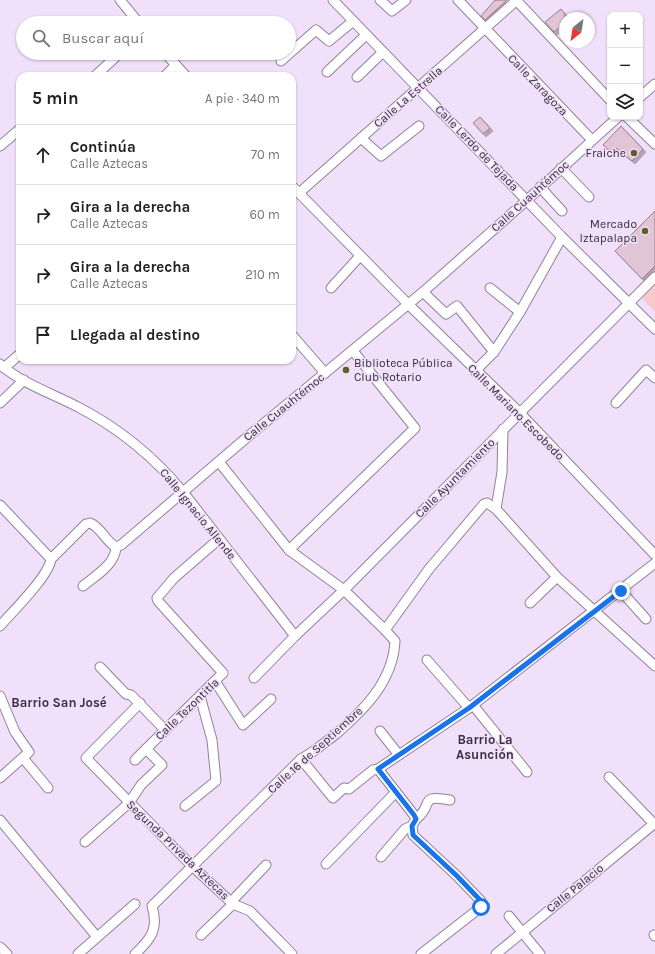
<!DOCTYPE html>
<html lang="es">
<head>
<meta charset="utf-8">
<style>
  :root { --surface:#fff; --page:#f2f2f2; --text:#222; --muted:#767676; --line:#e0e0e0 }
  body { margin:0; font-family:Karla,sans-serif; background:var(--page); color:var(--text) }
  .controls { position:absolute; right:12px; top:12px; display:grid; overflow:hidden; border-radius:8px; box-shadow:0 1px 3px #0004 }
  .controls button { width:36px; height:36px; display:grid; place-items:center; padding:0; border:0; border-bottom:1px solid var(--line); background:var(--surface); color:var(--text); font:20px sans-serif }
  .compass { position:absolute; left:559px; top:12px; width:36px; height:36px; border-radius:50%; background:var(--surface); box-shadow:0 1px 3px #0004; rotate:210deg }
  .stop { position:absolute; width:12px; height:12px; margin:-9px; border:3px solid #1a73e8; border-radius:50%; background:#fff }
  .stop.end { background:#1a73e8; border-color:#fff; box-shadow:0 1px 4px #0008 }
  .list { margin:0; padding:0; list-style:none }
  h2 { display:flex; justify-content:space-between; align-items:center; height:52px; margin:0; padding:0 16px; font-size:17px }
  h2 small { font-size:13px; font-weight:400; color:var(--muted) }
  .list li { display:grid; grid-template-columns:26px 1fr auto; gap:12px; align-items:center; box-sizing:border-box; height:60px; padding:0 16px; border-top:1px solid var(--line) }
  .list b { display:block; font-size:15px; white-space:nowrap }
  .list p { margin:0; font-size:13px; white-space:nowrap; color:var(--muted) }
  .list em { font-size:13px; font-style:normal; color:var(--muted) }
  .icon { flex:none; width:22px; height:22px; fill:none; stroke:currentColor; stroke-width:2; stroke-linecap:round; stroke-linejoin:round }
  .map { position:relative; flex:none; width:655px; height:954px; overflow:hidden }
  .search { position:absolute; background:var(--surface); box-shadow:0 1px 3px #0004; left:16px; top:16px; width:280px; height:44px; display:flex; align-items:center; gap:10px; box-sizing:border-box; padding:0 14px; border-radius:22px; color:var(--muted); font-size:15px }
  .panel { position:absolute; background:var(--surface); box-shadow:0 1px 3px #0004; left:16px; top:72px; width:280px; height:292px; border-radius:12px }
  .map>svg:first-child { display:block }
</style>
</head>
<body>
<div class="map">
<svg width="655" height="954" viewBox="0 0 655 954">
  <defs>
    <filter id="shadow"><feDropShadow dx="3" dy="3" stdDeviation="0" flood-color="#0004"/></filter>
  </defs>
  <rect width="100%" height="100%" fill="#f1e0fa"/>
  <polygon fill="#f9cacd" points="655,282 655,312 640,296"/>
  <g fill="#e2c5d4" stroke="#967b89" filter="url(#shadow)">
    <polygon points="495,0 507,0 485,20 481,16"/>
    <polygon points="561,9 565,14 565,23 554,32 545,22"/>
    <polygon points="480,117 490,128 483,134 473,123"/>
    <polygon points="621,126 643,149 632,161 616,148 610,151 603,145"/>
    <polygon points="655,211 655,266 642,279 615,251"/>
  </g>
  <g fill="none" stroke-linecap="round" stroke-linejoin="round">
    <g stroke="#918299" stroke-width="11">
      <g id="minor">
        <polyline points="120,0 139,23"/>
        <polyline points="333,0 562,237 655,329"/>
        <polyline points="380,0 392,11 406,0"/>
        <polyline points="458,0 592,140"/>
        <polyline points="516,0 610,100"/>
        <polyline points="165,53 186,76"/>
        <polyline points="281,61 316,30 329,41 352,22"/>
        <polyline points="327,72 366,35"/>
        <polyline points="95,76 120,53"/>
        <polyline points="165,76 176,65"/>
        <polyline points="357,77 383,52"/>
        <polyline points="640,97 655,84"/>
        <polyline points="627,117 655,144"/>
        <polyline points="361,138 381,156 419,126"/>
        <polyline points="0,146 20,129"/>
        <polyline points="561,168 589,197"/>
        <polyline points="292,186 408,304 519,412 655,555"/>
        <polyline points="540,187 562,211"/>
        <polyline points="299,193 517,0"/>
        <polyline points="331,288 360,256"/>
        <polyline points="490,288 520,312"/>
        <polyline points="423,292 446,314 457,306 494,352"/>
        <polyline points="292,335 325,373"/>
        <path d="M 0,364 C 22,384 54,394 80,408 C 120,429 154,457 183,492 L 295,636"/>
        <polyline points="4,368 20,354"/>
        <polyline points="475,371 494,352 520,312 562,237"/>
        <polyline points="0,403 24,380"/>
        <polyline points="616,403 646,370 655,378"/>
        <polyline points="219,462 289,550 344,590 385,630"/>
        <polyline points="0,505 51,559"/>
        <polyline points="496,509 502,472 503,429"/>
        <polyline points="289,550 415,428 353,351"/>
        <path d="M 83,586 C 96,575 115,565 116,547"/>
        <polyline points="621,591 646,619"/>
        <polyline points="530,603 557,577"/>
        <path d="M 0,626 C 13,611 49,576 51,559 L 86,524 L 90,523 C 101,527 105,541 116,547 L 121,545 L 245,439 L 423,292 L 527,200 L 618,117"/>
        <polyline points="427,660 469,708"/>
        <polyline points="100,667 126,694 131,695 165,730"/>
        <polyline points="254,678 295,636 344,590 655,277"/>
        <polyline points="215,681 243,725 271,699"/>
        <polyline points="0,696 15,732 29,752 0,778"/>
        <polyline points="140,703 86,758 192,866 233,904 250,911 292,954"/>
        <polyline points="473,705 527,772"/>
        <polyline points="380,731 399,755"/>
        <polyline points="23,758 48,788"/>
        <polyline points="301,759 333,798 344,788 349,789 373,770 378,769 469,708 655,563"/>
        <polyline points="135,760 146,749"/>
        <polyline points="378,769 414,815 416,819 412,826 413,835 457,876 481,901 481,907 421,954"/>
        <polyline points="609,777 654,824"/>
        <polyline points="185,806 216,781 212,740 200,696"/>
        <path d="M 416,819 C 435,805 417,794 450,800"/>
        <polyline points="0,820 97,937"/>
        <polyline points="85,842 129,803 141,785 162,765 146,749 223,673 158,601 157,598 174,578 219,539"/>
        <polyline points="381,857 405,829 412,826"/>
        <polyline points="326,864 396,792"/>
        <polyline points="231,902 266,865"/>
        <polyline points="509,916 540,954"/>
        <polyline points="201,935 233,904"/>
        <polyline points="654,935 655,936"/>
        <polyline points="0,947 7,954"/>
        <polyline points="78,954 135,904"/>
        <path d="M 135,954 C 151,939 159,929 152,906 L 301,759 C 314,752 324,743 336,734 C 365,709 393,681 395,641 L 385,630 L 429,569 L 484,504 L 487,503 L 496,509 L 557,577 L 655,666"/>
        <polyline points="496,954 655,823"/>
      </g>
    </g>
    <use href="#minor" stroke="#fff" stroke-width="9"/>
  </g>
  <g fill="none" stroke-linecap="round" stroke-linejoin="round">
    <polyline stroke="#1a73e8" stroke-width="5" points="481,907 481,901 457,876 413,835 412,826 416,819 414,815 378,769 469,708 621,591"/>
  </g>
  <g fill="#635f2b" stroke="#f1e0fa" stroke-width="1.5">
    <circle cx="634" cy="153" r="4"/>
    <circle cx="645" cy="231" r="4"/>
    <circle cx="346" cy="370" r="4"/>
  </g>
  <g text-anchor="middle" dominant-baseline="central" stroke-width="3" stroke-linejoin="round" paint-order="stroke">
    <g font-size="12" fill="#342d37" stroke="#f1e0fa">
      <text transform="translate(538 85) rotate(46)">Calle Zaragoza</text>
      <text transform="translate(408 97) rotate(-41)">Calle La Estrella</text>
      <text transform="translate(477 148) rotate(46)">Calle Lerdo de Tejada</text>
      <text transform="translate(530 196) rotate(-42)">Calle Cuauhtémoc</text>
      <text transform="translate(284 407) rotate(-39)">Calle Cuauhtémoc</text>
      <text transform="translate(516 412) rotate(45)">Calle Mariano Escobedo</text>
      <text transform="translate(455 478) rotate(-45)">Calle Ayuntamiento</text>
      <text transform="translate(198 514) rotate(51)">Calle Ignacio Allende</text>
      <text transform="translate(187 709) rotate(-44)">Calle Tezontitla</text>
      <text transform="translate(315 750) rotate(-42)">Calle 16 de Septiembre</text>
      <text transform="translate(178 850) rotate(44)">Segunda Privada Aztecas</text>
      <text transform="translate(575 888) rotate(-39)">Calle Palacio</text>
    </g>
    <g font-size="12" fill="#342d37" stroke="#f1e0fa" text-anchor="end">
      <text x="626" y="153">Fraiche</text>
      <text x="637" y="224">Mercado<tspan x="637" dy="14">Iztapalapa</tspan></text>
      <text x="354" y="363" text-anchor="start">Biblioteca Pública<tspan x="354" dy="14">Club Rotario</tspan></text>
    </g>
    <g font-size="13" font-weight="bold" fill="#3b2e42" stroke="#f1e0fa">
      <text x="59" y="702">Barrio San José</text>
      <text x="485" y="739">Barrio La<tspan x="485" dy="15">Asunción</tspan></text>
    </g>
  </g>
</svg>
<div class="controls">
<button>+</button>
<button>−</button>
<button><svg class="icon" aria-label="layers" viewBox="0 0 24 24"><path d="M12 4l9 5-9 5-9-5zM3 14l9 5 9-5"/></svg></button>
</div>
<svg class="compass" viewBox="-18 -18 36 36"><path d="M0-13l5 13h-10z" fill="#e53935"/><path d="M0 13l5-13h-10z" fill="#767676"/></svg>
<div class="stop" style="left:481px;top:907px"></div>
<div class="stop end" style="left:621px;top:591px"></div>
<div class="search"><svg class="icon" aria-label="search" viewBox="0 0 24 24"><circle cx="10" cy="10" r="6"/><path d="M15 15l6 6"/></svg>Buscar aquí</div>
<section class="panel">
<h2>5 min<small>A pie · 340 m</small></h2>
<ul class="list">
<li><svg class="icon" aria-label="ahead" viewBox="0 0 24 24"><path d="M12 20V5M6 11l6-6 6 6"/></svg><div><b>Continúa</b><p>Calle Aztecas</p></div><em>70 m</em></li>
<li><svg class="icon" aria-label="right" viewBox="0 0 24 24"><path d="M7 20v-9h11M14 6l5 5-5 5"/></svg><div><b>Gira a la derecha</b><p>Calle Aztecas</p></div><em>60 m</em></li>
<li><svg class="icon" aria-label="right" viewBox="0 0 24 24"><path d="M7 20v-9h11M14 6l5 5-5 5"/></svg><div><b>Gira a la derecha</b><p>Calle Aztecas</p></div><em>210 m</em></li>
<li><svg class="icon" aria-label="arrive" viewBox="0 0 24 24"><path d="M6 21V4h12l-3 4 3 4H6"/></svg><div><b>Llegada al destino</b></div></li>
</ul>
</section>
</div>
</body>
</html>
